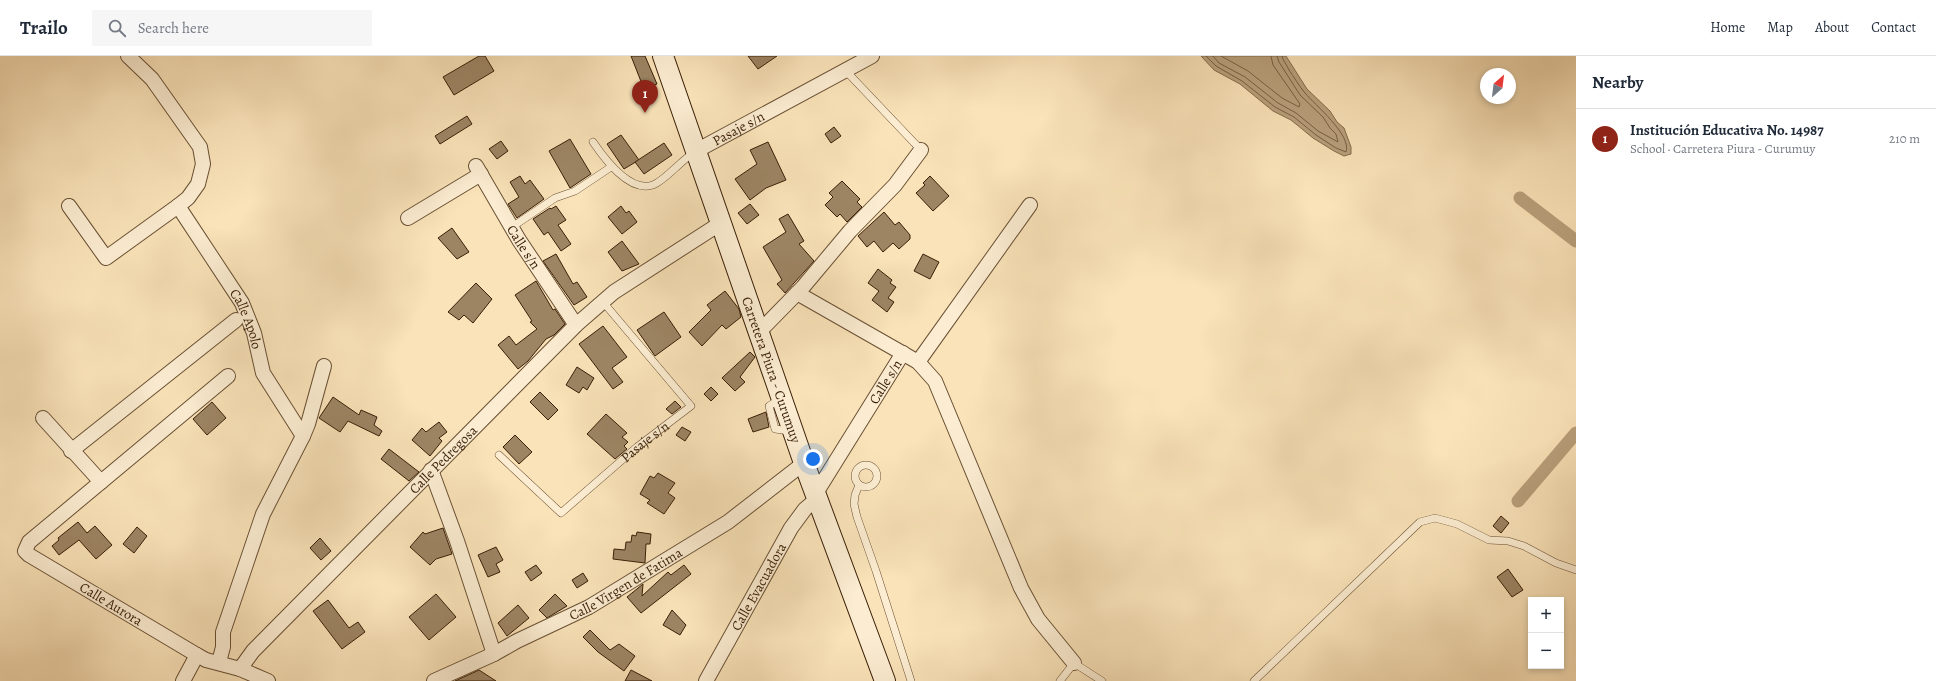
<!DOCTYPE html>
<html lang="en">
<head>
<meta charset="utf-8">
<style>
  :root { --surface:#fff; --page:#f6f6f7; --text:#1f2937; --muted:#747a83; --line:#e0e1e3; --accent:#8f2418 }
  body { margin:0; font-family:Alegreya,serif; background:var(--page); color:var(--text) }
  .controls { position:absolute; right:12px; bottom:12px; display:grid; overflow:hidden; border-radius:0px; box-shadow:0 2px 6px #0003 }
  .controls button { width:36px; height:36px; display:grid; place-items:center; padding:0; border:0; border-bottom:1px solid var(--line); background:var(--surface); color:var(--text); font:20px sans-serif }
  .compass { position:absolute; left:1480px; top:12px; width:36px; height:36px; border-radius:50%; background:var(--surface); box-shadow:0 2px 6px #0003; rotate:28deg }
  .you { position:absolute; left:813px; top:403px; width:14px; height:14px; margin:-10px; border:3px solid #fff; border-radius:50%; background:#1a73e8; box-shadow:0 0 0 6px #1a73e833 }
  .badge { display:grid; place-items:center; width:26px; height:26px; border-radius:50%; background:var(--accent); color:#fff; font-size:13px; font-weight:700 }
  .pin { position:absolute; translate:-50% -33px; filter:drop-shadow(0 1px 2px #0008) }
  .pin::after { content:''; position:absolute; top:21px; width:14px; height:12px; background:inherit; clip-path:polygon(0 0,100% 0,50% 100%) }
  .list { margin:0; padding:0; list-style:none }
  h2 { display:flex; justify-content:space-between; align-items:center; height:52px; margin:0; padding:0 16px; font-size:17px }
  h2 small { font-size:13px; font-weight:400; color:var(--muted) }
  .list li { display:grid; grid-template-columns:26px 1fr auto; gap:12px; align-items:center; box-sizing:border-box; height:60px; padding:0 16px; border-top:1px solid var(--line) }
  .list b { display:block; font-size:15px; white-space:nowrap }
  .list p { margin:0; font-size:13px; white-space:nowrap; color:var(--muted) }
  .list em { font-size:13px; font-style:normal; color:var(--muted) }
  .icon { flex:none; width:22px; height:22px; fill:none; stroke:currentColor; stroke-width:2; stroke-linecap:round; stroke-linejoin:round }
  .map { position:relative; flex:none; width:1576px; height:625px; overflow:hidden }
  header { display:flex; align-items:center; gap:24px; box-sizing:border-box; height:56px; padding:0 20px; background:var(--surface); border-bottom:1px solid var(--line) }
  header strong { font-size:19px }
  nav { display:flex; gap:22px; margin-inline-start:auto; font-size:14px }
  .search { width:280px; height:36px; background:var(--page); display:flex; align-items:center; gap:10px; box-sizing:border-box; padding:0 14px; border-radius:0px; color:var(--muted); font-size:15px }
  main { display:flex }
  aside { flex:1; background:var(--surface) }
  .map>svg:first-child { display:block }
</style>
</head>
<body>
<header>
<strong>Trailo</strong>
<div class="search"><svg class="icon" aria-label="search" viewBox="0 0 24 24"><circle cx="10" cy="10" r="6"/><path d="M15 15l6 6"/></svg>Search here</div>
<nav><a>Home</a><a>Map</a><a>About</a><a>Contact</a></nav>
</header>
<main>
<div class="map">
<svg width="1576" height="625" viewBox="0 0 1576 625">
  <rect width="100%" height="100%" fill="#fae3b9"/>
  <filter id="stains"><feTurbulence type="fractalNoise" baseFrequency=".005" numOctaves="4"/><feColorMatrix values="0 0 0 0 .2 0 0 0 0 .09 0 0 0 0 .02 0 0 0 .5 -.17"/></filter>
  <radialGradient id="worn" r=".72"><stop offset=".6" stop-color="#630" stop-opacity="0"/><stop offset="1" stop-color="#630" stop-opacity=".3"/></radialGradient>
  <polygon fill="#b8a07c" stroke="#856c4d" points="1201,0 1286,0 1307,33 1330,55 1337,66 1344,72 1351,91 1351,98 1344,100 1334,95 1313,82 1291,64 1273,55 1240,28 1214,14"/>
  <g fill="none" stroke-linecap="round" stroke-linejoin="round">
    <g stroke="#786042" stroke-width="1">
      <path d="M 1206,0 L 1216,10 L 1242,25 L 1275,51 L 1294,61 L 1316,79 L 1336,92 L 1346,96 C 1352,79 1315,49 1305,37 C 1299,30 1294,21 1289,14 C 1287,9 1283,5 1282,0"/>
      <polyline points="1213,0 1219,7 1245,21 1278,47 1296,57 1318,75 1338,86 1336,78 1330,72 1323,61 1300,39 1279,6 1277,0"/>
      <polyline points="1221,0 1248,15 1282,42 1299,51 1300,48 1273,9 1271,0"/>
    </g>
    <g stroke="#b8a07c" stroke-width="13">
      <polyline points="1520,142 1576,185"/>
      <polyline points="1518,445 1576,377"/>
    </g>
  </g>
  <g fill="#9d8564" stroke="#391f07">
    <polygon points="479,0 485,0 494,15 454,39 443,21"/>
    <polygon points="631,0 645,0 657,28 644,33"/>
    <polygon points="748,0 777,0 758,13"/>
    <polygon points="467,60 472,68 440,88 435,80"/>
    <polygon points="834,71 841,80 831,87 825,78"/>
    <polygon points="621,79 639,104 624,113 607,88"/>
    <polygon points="570,83 591,118 570,132 549,95"/>
    <polygon points="501,85 508,95 497,103 489,93"/>
    <polygon points="768,86 786,124 766,132 750,144 735,123 757,108 750,94"/>
    <polygon points="664,87 672,99 644,118 635,106"/>
    <polygon points="520,120 525,128 530,124 544,143 517,162 508,148 519,141 510,126"/>
    <polygon points="930,120 949,140 933,155 916,137 925,129 923,127"/>
    <polygon points="842,125 860,143 857,146 862,151 847,166 840,158 837,161 825,149 833,141 829,137"/>
    <polygon points="750,148 759,159 747,168 738,157"/>
    <polygon points="556,150 566,164 558,169 571,188 561,195 548,176 544,179 533,163 550,152 551,153"/>
    <polygon points="621,150 626,157 629,155 637,166 622,178 608,161"/>
    <polygon points="884,156 895,169 899,166 910,179 910,183 899,193 893,187 883,196 874,185 867,191 858,180"/>
    <polygon points="788,158 804,185 799,188 814,205 785,237 777,228 782,224 763,191 786,176 779,163"/>
    <polygon points="452,172 469,196 457,203 438,182"/>
    <polygon points="622,185 639,208 622,215 608,196"/>
    <polygon points="556,198 573,228 577,226 587,241 574,249 543,205"/>
    <polygon points="923,198 939,206 930,223 914,215"/>
    <polygon points="878,213 892,224 890,227 896,231 888,242 894,246 887,256 872,244 879,235 868,227"/>
    <polygon points="536,225 553,254 555,253 565,268 554,279 546,283 528,305 518,313 498,289 509,280 516,289 537,273 530,266 532,265 515,239"/>
    <polygon points="476,227 492,243 473,267 464,259 459,264 448,256"/>
    <polygon points="725,235 739,253 741,261 726,273 722,269 702,290 689,276 711,254 707,249"/>
    <polygon points="664,256 681,281 655,300 637,274"/>
    <polygon points="603,270 627,301 612,312 623,326 613,333 579,288"/>
    <polygon points="750,296 755,301 740,321 745,326 735,335 722,322"/>
    <polygon points="577,311 594,322 587,334 583,331 579,337 566,329"/>
    <polygon points="711,331 718,338 711,345 704,338"/>
    <polygon points="540,336 558,354 548,364 530,346"/>
    <polygon points="333,341 359,359 361,354 377,361 374,369 382,375 379,380 348,365 340,376 319,362"/>
    <polygon points="675,345 681,351 672,358 666,353"/>
    <polygon points="212,346 226,362 207,379 193,363"/>
    <polygon points="766,356 769,371 753,376 748,363"/>
    <polygon points="606,358 627,377 622,381 628,386 624,390 627,393 615,403 587,378"/>
    <polygon points="439,366 447,376 439,382 442,385 430,400 412,384 422,372 426,376"/>
    <polygon points="682,371 691,376 685,385 676,379"/>
    <polygon points="515,379 532,396 519,408 503,391"/>
    <polygon points="389,393 419,416 409,425 381,403"/>
    <polygon points="658,417 675,427 668,437 675,442 664,458 647,447 650,444 640,438 650,420 654,422"/>
    <polygon points="1501,460 1509,467 1501,477 1493,470"/>
    <polygon points="78,466 87,477 95,470 112,489 96,503 79,484 59,499 52,490 59,484 58,482"/>
    <polygon points="137,471 147,480 134,497 123,488"/>
    <polygon points="443,472 452,498 436,503 430,509 410,491 423,476 425,478"/>
    <polygon points="637,476 651,478 650,488 646,488 645,507 613,503 614,493 625,494 626,486 631,486 632,479 636,480"/>
    <polygon points="320,482 331,495 321,504 310,492"/>
    <polygon points="496,491 503,504 496,508 500,516 488,521 478,499"/>
    <polygon points="536,509 542,517 531,525 525,516"/>
    <polygon points="684,509 691,518 641,557 627,541 643,528 642,540 668,516 671,519"/>
    <polygon points="1508,513 1523,534 1512,541 1497,521"/>
    <polygon points="583,517 588,525 577,532 572,524"/>
    <polygon points="436,538 456,561 429,584 409,561"/>
    <polygon points="555,538 567,550 547,562 539,554"/>
    <polygon points="328,544 349,572 358,566 365,576 342,593 313,555"/>
    <polygon points="518,549 529,562 507,580 498,567"/>
    <polygon points="672,554 686,569 680,579 663,569"/>
    <polygon points="590,574 610,594 619,588 635,600 624,615 598,596 583,581"/>
    <polygon points="479,614 496,625 455,625"/>
    <polygon points="631,614 652,625 625,625"/>
  </g>
  <g fill="none" stroke-linecap="round" stroke-linejoin="round">
    <g stroke="#695034" stroke-width="8">
      <g id="lane">
        <polyline points="845,14 921,94"/>
        <path d="M 593,86 C 604,102 629,137 653,129 C 666,124 681,104 695,96"/>
        <polyline points="512,171 555,142 575,135 611,111"/>
        <polyline points="780,343 769,350 775,373 790,375"/>
        <path id="s1" d="M 499,399 L 561,457 L 637,391 L 691,350 L 603,246"/>
        <circle cx="866" cy="420" r="11"/>
        <polyline points="859,429 855,439 854,448 857,461 876,515 911,625"/>
        <polyline points="1060,625 1074,607 1102,625"/>
        <polyline points="1254,625 1420,466 1435,462 1457,468 1489,484 1508,485 1524,490 1556,507 1576,514"/>
      </g>
    </g>
    <g stroke="#695034" stroke-width="16">
      <g id="street">
        <path id="s2" d="M 128,0 L 152,23 L 200,91 L 203,108 L 198,128 L 188,142 L 178,150 L 242,247 L 254,277 L 263,317 L 303,380 L 263,458 L 223,576 L 223,591 L 219,606"/>
        <path id="s3" d="M 696,95 L 872,0"/>
        <path id="s4" d="M 476,110 L 519,184 L 576,269"/>
        <polyline points="69,150 106,202 178,150"/>
        <polyline points="408,162 481,118"/>
        <polyline points="797,237 918,306 935,325 1021,532 1038,563 1074,607"/>
        <polyline points="759,276 803,231 850,175 895,129 921,94"/>
        <polyline points="918,306 1030,149"/>
        <polyline points="43,362 101,426"/>
        <polyline points="303,380 308,368 324,310"/>
        <polyline points="71,395 236,264"/>
        <polyline points="431,414 457,485 494,598"/>
        <path id="s5" d="M 816,437 L 903,297"/>
        <polyline points="197,599 29,499 25,495 29,486 228,320"/>
        <polyline points="240,613 268,625"/>
        <path id="s6" d="M 183,625 L 197,599 L 206,604 L 240,613 L 253,595 L 576,269 L 614,236 L 721,167"/>
        <path id="s7" d="M 434,625 L 494,598 L 517,585 L 589,551 L 728,466 L 804,407"/>
        <path id="s8" d="M 706,625 L 791,472 L 805,453 L 818,442"/>
      </g>
    </g>
    <g stroke="#391f07" stroke-width="22">
      <g id="secondary">
        <path id="s9" d="M 663,0 L 804,407 L 885,625"/>
      </g>
    </g>
    <use href="#lane" stroke="#fcedd2" stroke-width="7"/>
    <use href="#street" stroke="#fcedd2" stroke-width="14"/>
    <use href="#secondary" stroke="#fcedd2" stroke-width="20"/>
  </g>
  <g text-anchor="middle" dominant-baseline="central" stroke-width="3" stroke-linejoin="round" paint-order="stroke">
    <g font-size="14" fill="#391f07" stroke="#fcedd2">
      <text stroke="none"><textPath href="#s3" startOffset="48">Pasaje s/n</textPath></text>
      <text stroke="none"><textPath href="#s4" startOffset="94">Calle s/n</textPath></text>
      <text stroke="none"><textPath href="#s2" startOffset="317">Calle Apolo</textPath></text>
      <text stroke="none"><textPath href="#s9" startOffset="332">Carretera Piura - Curumuy</textPath></text>
      <text stroke="none"><textPath href="#s5" startOffset="131">Calle s/n</textPath></text>
      <text stroke="none"><textPath href="#s1" startOffset="195">Pasaje s/n</textPath></text>
      <text stroke="none"><textPath href="#s6" startOffset="367">Calle Pedregosa</textPath></text>
      <text stroke="none"><textPath href="#s7" startOffset="215">Calle Virgen de Fatima</textPath></text>
      <text stroke="none"><textPath href="#s8" startOffset="108">Calle Evacuadora</textPath></text>
      <text transform="translate(111 548) rotate(31)">Calle Aurora</text>
    </g>
  </g>
  <rect width="100%" height="100%" filter="url(#stains)"/>
  <rect width="100%" height="100%" fill="url(#worn)"/>
</svg>
<div class="controls">
<button>+</button>
<button>−</button>
</div>
<svg class="compass" viewBox="-18 -18 36 36"><path d="M0-13l5 13h-10z" fill="#e53935"/><path d="M0 13l5-13h-10z" fill="#747a83"/></svg>
<div class="you"></div>
<div class="pin badge" style="left:645px;top:57px">1</div>
</div>
<aside>
<h2>Nearby<small></small></h2>
<ul class="list">
<li><span class="badge">1</span><div><b>Institución Educativa No. 14987</b><p>School · Carretera Piura - Curumuy</p></div><em>210 m</em></li>
</ul>
</aside>
</main>
</body>
</html>
